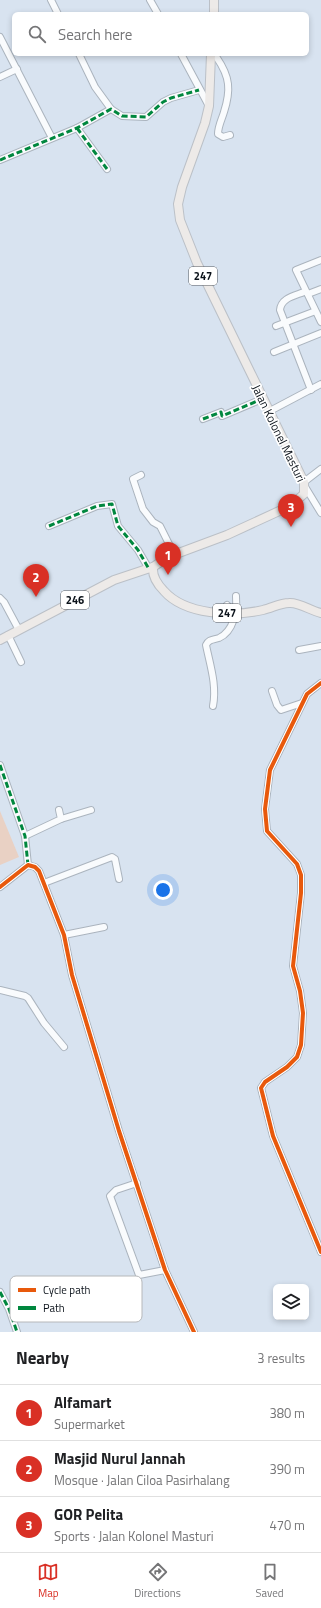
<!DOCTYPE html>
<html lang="en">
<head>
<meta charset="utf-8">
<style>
  :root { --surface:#fff; --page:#f6f6f6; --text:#202124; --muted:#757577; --line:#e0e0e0; --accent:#d93025 }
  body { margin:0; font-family:"Titillium Web",sans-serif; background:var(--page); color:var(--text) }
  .controls { position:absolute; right:12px; bottom:12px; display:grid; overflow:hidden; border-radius:6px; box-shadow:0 2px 6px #0003 }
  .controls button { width:36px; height:36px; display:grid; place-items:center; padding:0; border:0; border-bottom:1px solid var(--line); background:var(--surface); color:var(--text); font:20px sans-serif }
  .you { position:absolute; left:163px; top:890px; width:14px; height:14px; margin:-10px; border:3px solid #fff; border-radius:50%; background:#1a73e8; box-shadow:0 0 0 6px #1a73e833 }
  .badge { display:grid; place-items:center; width:26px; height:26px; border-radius:50%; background:var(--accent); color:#fff; font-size:13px; font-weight:700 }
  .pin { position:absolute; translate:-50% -33px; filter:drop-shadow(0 1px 2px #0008) }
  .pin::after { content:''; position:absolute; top:21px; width:14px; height:12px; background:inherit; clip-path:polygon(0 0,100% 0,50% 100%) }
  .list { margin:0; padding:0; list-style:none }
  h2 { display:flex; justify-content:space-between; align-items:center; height:52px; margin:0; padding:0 16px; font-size:17px }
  h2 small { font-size:13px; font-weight:400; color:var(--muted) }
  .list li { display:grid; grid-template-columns:26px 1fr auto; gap:12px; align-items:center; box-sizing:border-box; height:56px; padding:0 16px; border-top:1px solid var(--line) }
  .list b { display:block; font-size:15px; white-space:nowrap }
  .list p { margin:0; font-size:13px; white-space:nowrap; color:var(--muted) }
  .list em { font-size:13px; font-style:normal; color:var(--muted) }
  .icon { flex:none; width:22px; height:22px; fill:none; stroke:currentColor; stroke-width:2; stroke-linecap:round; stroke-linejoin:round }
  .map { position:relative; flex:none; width:321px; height:1332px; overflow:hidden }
  .search { position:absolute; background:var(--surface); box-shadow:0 2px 6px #0003; left:12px; right:12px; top:12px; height:44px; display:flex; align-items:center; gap:10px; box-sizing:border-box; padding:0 14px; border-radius:6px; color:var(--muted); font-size:15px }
  .sheet { height:220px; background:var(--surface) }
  nav { display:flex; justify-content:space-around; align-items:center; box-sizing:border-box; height:56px; border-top:1px solid var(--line); background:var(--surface); font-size:11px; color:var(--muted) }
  nav a { display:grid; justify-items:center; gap:2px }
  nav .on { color:var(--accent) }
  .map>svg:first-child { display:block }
</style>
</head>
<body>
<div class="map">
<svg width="321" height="1332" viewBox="0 0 321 1332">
  <rect width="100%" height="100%" fill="#d8e3f0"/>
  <polygon fill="#e9d1c4" points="0,811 19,857 0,865"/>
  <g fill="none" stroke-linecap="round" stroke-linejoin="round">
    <g stroke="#abb4be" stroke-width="8">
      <g id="minor">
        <polyline points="51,0 58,14"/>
        <polyline points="150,0 158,14"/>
        <polyline points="0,37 52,138"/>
        <polyline points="79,54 95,87 111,109"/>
        <polyline points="181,54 209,106"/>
        <path d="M 217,58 C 230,77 231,90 224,112 C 222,119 218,126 218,134 L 223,137 L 230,135"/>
        <polyline points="0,77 17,69"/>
        <polyline points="77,128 107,169"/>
        <polyline points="0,160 77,128 111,109 122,116 146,117 163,102 171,98 199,90"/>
        <polyline points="321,260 296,270 321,322"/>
        <path d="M 304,292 C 294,296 281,298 280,310 L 311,390"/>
        <polyline points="308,294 321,289"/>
        <polyline points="276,326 313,312"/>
        <polyline points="274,352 321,333"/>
        <polyline points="268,412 321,384"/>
        <polyline points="203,419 221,412 222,416 262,399"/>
        <polyline points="141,475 133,479 143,509 153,522 160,526 174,554"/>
        <polyline points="304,482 321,469"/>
        <polyline points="304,485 321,513"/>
        <polyline points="49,526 97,506 112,504 118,526 138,550 149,569"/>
        <polyline points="0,598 4,602 19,630"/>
        <polyline points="227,605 233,613"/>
        <polyline points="8,635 21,662"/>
        <polyline points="299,650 321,646"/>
        <polyline points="321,683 307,694 270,770 265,809 267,831 297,864 301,875 301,893 293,966 300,991 303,1013 301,1045 297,1057 287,1067 265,1082 261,1088 273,1136 321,1252"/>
        <polyline points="272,691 277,705 281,710 302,703"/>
        <path d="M 213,706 C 217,685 210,665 206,645 C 209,639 213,640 219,638 C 234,631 237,611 236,596"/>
        <polyline points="0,765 25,836 28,865"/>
        <polyline points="61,819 91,810"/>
        <polyline points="25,836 61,819 59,810"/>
        <polyline points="44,883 112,857 115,859 119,879"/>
        <polyline points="0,887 28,865 35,867 39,871 64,935 72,975 119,1131 165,1270 194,1332"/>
        <polyline points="64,935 104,927"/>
        <polyline points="0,990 25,996 28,998 44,1023 64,1047"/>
        <polyline points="137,1183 116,1190 110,1196 139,1275 165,1270"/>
        <polyline points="0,1292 9,1309 17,1332"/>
      </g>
    </g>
    <g stroke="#bbc0c7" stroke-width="10">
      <g id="major">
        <polyline points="214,14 214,0"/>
        <path d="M 153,567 C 152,577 158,585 164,591 C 185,615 233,617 263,610 C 272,608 280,603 289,603 C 299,602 311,611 321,613"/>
        <polyline points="0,640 114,580 153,567 168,557 227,535 290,506 304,494 304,482 197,263 180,220 178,204 182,187 205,123 209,106 211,54"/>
      </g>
    </g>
    <use href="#minor" stroke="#f9fbfd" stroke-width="6"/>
    <use href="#major" stroke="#edeae8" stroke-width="8"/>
    <g stroke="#00873e" stroke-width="3" stroke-dasharray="6 3" stroke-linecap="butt">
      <polyline points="77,128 107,169"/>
      <polyline points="0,160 77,128 111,109 122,116 146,117 163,102 171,98 199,90"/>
      <polyline points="203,419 221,412 222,416 262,399"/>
      <polyline points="49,526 97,506 112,504 118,526 138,550 149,569"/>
      <polyline points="0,765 25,836 28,865"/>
      <polyline points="0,1292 9,1309 17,1332"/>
    </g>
    <g stroke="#fff" stroke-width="6">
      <g id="cycleway">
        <polyline points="321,683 307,694 270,770 265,809 267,831 297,864 301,875 301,893 293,966 300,991 303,1013 301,1045 297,1057 287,1067 265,1082 261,1088 273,1136 321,1252"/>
        <polyline points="0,887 28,865 35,867 39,871 64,935 72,975 119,1131 165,1270 194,1332"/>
      </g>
    </g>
    <use href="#cycleway" stroke="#e8590c" stroke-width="4"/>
  </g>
  <g text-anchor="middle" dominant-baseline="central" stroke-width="3.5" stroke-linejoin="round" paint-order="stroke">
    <g fill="#fff" stroke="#54585e" stroke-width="1">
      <rect x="189" y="267" width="28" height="18" rx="3"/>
      <rect x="61" y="591" width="28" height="18" rx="3"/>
      <rect x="213" y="604" width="28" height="18" rx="3"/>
    </g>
    <g font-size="11" font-weight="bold" fill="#0a1119">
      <text x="203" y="276">247</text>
      <text x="75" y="600">246</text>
      <text x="227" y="613">247</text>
    </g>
    <g font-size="12" fill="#0a1119" stroke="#fff">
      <text transform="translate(279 433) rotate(64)">Jalan Kolonel Masturi</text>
    </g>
  </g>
  <rect x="10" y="1276" width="132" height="46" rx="6" fill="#fff" stroke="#b6b8ba" stroke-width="1"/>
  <rect x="18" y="1288" width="18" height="4" fill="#e8590c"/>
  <rect x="18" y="1306" width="18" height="4" fill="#00873e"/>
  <g font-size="11" fill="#0a1119">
    <text x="43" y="1294">Cycle path</text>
    <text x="43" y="1312">Path</text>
  </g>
</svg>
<div class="controls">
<button><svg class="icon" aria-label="layers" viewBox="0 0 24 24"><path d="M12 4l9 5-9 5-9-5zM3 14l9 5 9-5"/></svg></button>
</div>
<div class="you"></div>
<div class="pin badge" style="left:168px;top:575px">1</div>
<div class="pin badge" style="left:36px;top:597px">2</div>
<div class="pin badge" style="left:291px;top:527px">3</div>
<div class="search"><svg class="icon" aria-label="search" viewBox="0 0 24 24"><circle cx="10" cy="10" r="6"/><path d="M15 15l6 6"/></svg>Search here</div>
</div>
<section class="sheet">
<h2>Nearby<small>3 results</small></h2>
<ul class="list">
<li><span class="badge">1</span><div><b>Alfamart</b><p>Supermarket</p></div><em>380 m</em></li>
<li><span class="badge">2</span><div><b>Masjid Nurul Jannah</b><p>Mosque · Jalan Ciloa Pasirhalang</p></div><em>390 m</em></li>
<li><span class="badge">3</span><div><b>GOR Pelita</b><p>Sports · Jalan Kolonel Masturi</p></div><em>470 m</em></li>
</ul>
</section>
<nav>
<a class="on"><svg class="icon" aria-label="map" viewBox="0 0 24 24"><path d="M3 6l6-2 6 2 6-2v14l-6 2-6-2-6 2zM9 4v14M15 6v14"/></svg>Map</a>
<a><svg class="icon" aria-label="directions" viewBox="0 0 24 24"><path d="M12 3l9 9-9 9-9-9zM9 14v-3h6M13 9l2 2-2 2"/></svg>Directions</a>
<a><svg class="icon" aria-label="saved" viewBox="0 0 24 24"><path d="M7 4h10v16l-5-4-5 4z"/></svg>Saved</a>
</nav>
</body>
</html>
